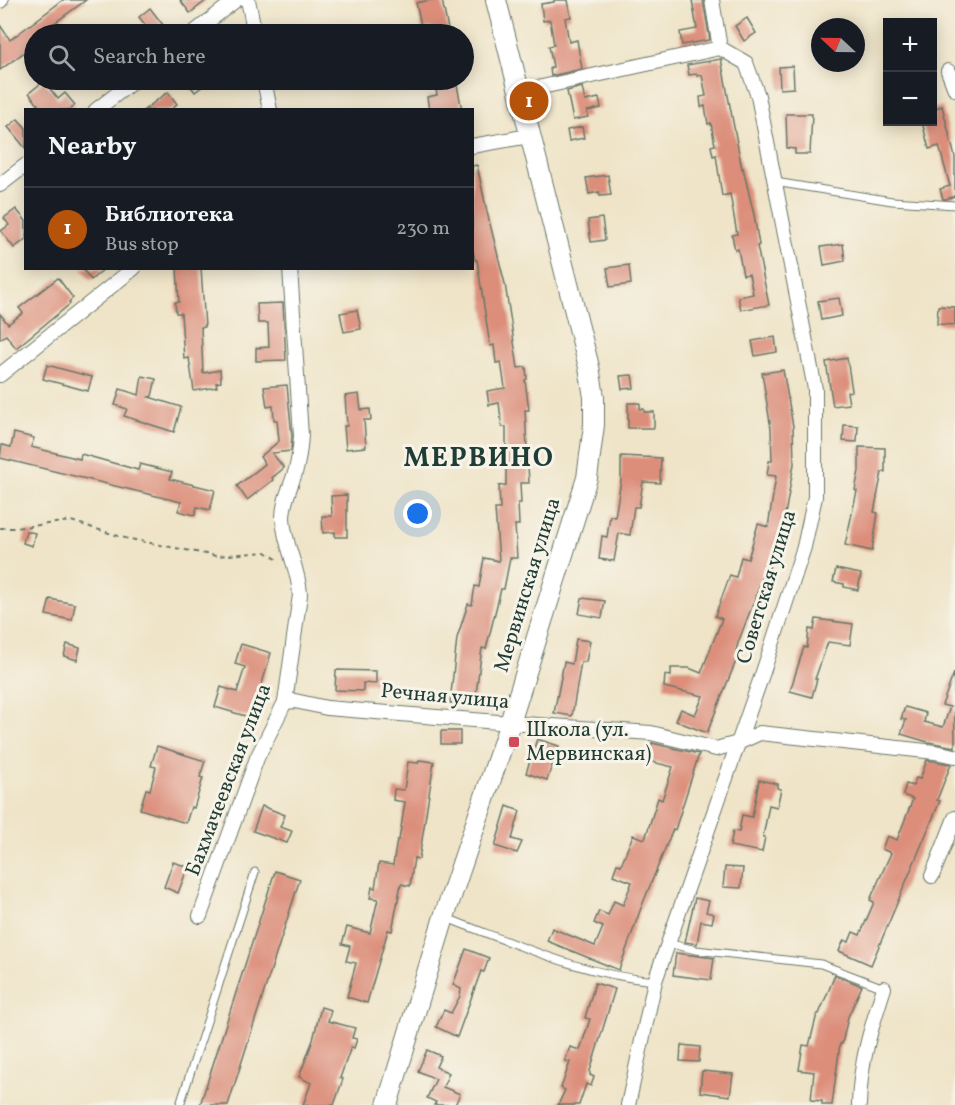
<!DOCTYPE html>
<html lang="en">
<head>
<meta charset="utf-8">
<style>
  :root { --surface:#171b24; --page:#20242c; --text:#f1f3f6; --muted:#9ea1a6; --line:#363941; --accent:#b45309 }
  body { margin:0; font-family:Vollkorn,serif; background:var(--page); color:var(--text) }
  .controls { position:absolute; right:18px; top:18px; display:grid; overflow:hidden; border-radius:0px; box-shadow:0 3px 15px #0003 }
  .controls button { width:54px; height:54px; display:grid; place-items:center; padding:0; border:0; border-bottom:2px solid var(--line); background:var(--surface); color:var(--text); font:30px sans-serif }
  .compass { position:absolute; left:811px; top:18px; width:54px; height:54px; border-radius:50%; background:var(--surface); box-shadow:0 3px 15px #0003; rotate:292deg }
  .you { position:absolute; left:418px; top:514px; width:21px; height:21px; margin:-15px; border:4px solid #fff; border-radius:50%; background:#1a73e8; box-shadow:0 0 0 9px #1a73e833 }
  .badge { display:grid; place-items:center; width:39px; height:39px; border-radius:50%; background:var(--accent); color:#fff; font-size:20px; font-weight:700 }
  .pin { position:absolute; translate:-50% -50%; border:3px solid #fff; box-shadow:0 2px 6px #0006 }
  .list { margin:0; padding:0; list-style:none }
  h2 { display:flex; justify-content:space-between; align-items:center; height:78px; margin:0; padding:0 24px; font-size:26px }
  h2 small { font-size:20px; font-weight:400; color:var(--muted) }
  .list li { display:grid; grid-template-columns:39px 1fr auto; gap:18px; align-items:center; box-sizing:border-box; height:84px; padding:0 24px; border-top:2px solid var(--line) }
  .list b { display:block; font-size:22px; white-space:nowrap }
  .list p { margin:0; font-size:20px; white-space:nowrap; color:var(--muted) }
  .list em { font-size:20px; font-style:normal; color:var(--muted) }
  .icon { flex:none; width:33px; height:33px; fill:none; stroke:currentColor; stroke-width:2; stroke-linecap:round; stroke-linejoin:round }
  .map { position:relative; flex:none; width:955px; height:1105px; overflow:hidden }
  .search { position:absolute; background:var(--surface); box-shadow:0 3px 15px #0003; left:24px; top:24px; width:450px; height:66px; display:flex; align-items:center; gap:15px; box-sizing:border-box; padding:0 21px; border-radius:33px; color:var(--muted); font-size:22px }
  .panel { position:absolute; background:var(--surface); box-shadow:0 3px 15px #0003; left:24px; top:108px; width:450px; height:162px; border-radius:0px }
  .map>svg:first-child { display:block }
</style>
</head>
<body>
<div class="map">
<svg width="955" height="1105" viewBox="0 0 955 1105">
  <rect width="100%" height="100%" fill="#f7f3e8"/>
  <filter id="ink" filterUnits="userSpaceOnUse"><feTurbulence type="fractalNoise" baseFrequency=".0167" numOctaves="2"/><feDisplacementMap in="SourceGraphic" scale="12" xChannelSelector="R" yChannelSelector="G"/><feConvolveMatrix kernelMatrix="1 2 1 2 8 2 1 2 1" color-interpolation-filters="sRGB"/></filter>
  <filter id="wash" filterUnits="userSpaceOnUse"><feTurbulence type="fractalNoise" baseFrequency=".008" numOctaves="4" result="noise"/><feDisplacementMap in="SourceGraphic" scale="24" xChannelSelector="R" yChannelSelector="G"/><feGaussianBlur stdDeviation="1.35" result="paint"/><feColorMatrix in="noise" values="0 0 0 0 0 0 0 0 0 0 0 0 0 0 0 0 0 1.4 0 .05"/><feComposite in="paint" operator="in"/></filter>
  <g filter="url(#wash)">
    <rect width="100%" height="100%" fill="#efe4c8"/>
    <g id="blocks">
      <g fill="#dc8e7a">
        <polygon points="63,0 86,0 52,25 55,30 49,34 34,34 34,45 0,70 0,25 10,40"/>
        <polygon points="180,0 207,0 190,13"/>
        <polygon points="430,0 442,0 449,34 433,34 432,28 422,30 416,3"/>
        <polygon points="554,0 568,0 571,17 565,18 569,42 577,40 582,69 551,76 550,68 553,67 549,46 554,45 550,20 543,21 541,4 554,2"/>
        <polygon points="692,0 703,0 710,40 682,45 680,32 697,29"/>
        <polygon points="150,8 170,34 138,34 147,27 139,17"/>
        <polygon points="747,18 756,33 744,41 735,26"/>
        <polygon points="721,59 742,169 743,168 754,215 759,245 757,246 769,305 741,310 738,297 753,294 749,274 743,275 738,249 735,250 732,235 737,234 730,194 722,196 716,155 713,156 711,146 715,145 711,123 708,124 705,106 701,107 700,97 706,96 702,75 697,76 697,74 689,75 687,65"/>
        <polygon points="793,66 794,88 780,89 779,67"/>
        <polygon points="186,80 211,80 195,92"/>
        <polygon points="434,80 456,80 462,110 429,110 427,97 437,95"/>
        <polygon points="44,81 58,99 65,93 75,105 70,110 42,110 29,93"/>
        <polygon points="582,87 585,101 599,98 601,108 587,111 588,117 573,120 567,91"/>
        <polygon points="168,92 177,104 171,110 144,110"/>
        <polygon points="942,106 955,157 955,196 946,199 943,199 940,189 950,186 939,146 929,149 922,122 933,122 933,109"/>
        <polygon points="786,114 812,114 810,154 795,154 795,149 787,148"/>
        <polygon points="18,119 26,128 26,149 8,127"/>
        <polygon points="582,127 584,138 569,141 567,130"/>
        <polygon points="477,165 487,212 505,284 518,368 526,367 527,379 525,380 529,410 525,410 529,483 520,483 521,503 518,503 519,525 515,525 517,558 510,558 504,589 501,589 486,649 482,648 475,701 467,701 467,705 450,703 457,638 468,604 472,605 475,586 479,587 484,558 499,561 495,509 500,509 499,486 506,485 506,427 502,427 499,403 489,405 487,391 505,388 501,362 496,363 494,345 490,346 477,260 475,260 472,246 472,166"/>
        <polygon points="608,175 611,195 600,196 599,192 589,194 586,178"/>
        <polygon points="16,209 26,221 26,239 14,248 1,231 9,225 4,218"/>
        <polygon points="602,218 605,240 591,242 588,220"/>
        <polygon points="843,244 845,261 824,265 821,247"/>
        <polygon points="629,265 631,284 610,287 607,268"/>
        <polygon points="82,268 105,268 91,280"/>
        <polygon points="177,268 201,268 205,327 201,327 203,373 220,370 221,382 216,383 217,387 194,391 189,358 184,359 181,313 176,313 175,302 179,302"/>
        <polygon points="58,278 73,298 69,302 70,304 16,348 6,335 0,339 0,314 8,324 23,313 19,308"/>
        <polygon points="839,298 842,316 821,320 818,301"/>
        <polygon points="283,303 286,360 256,361 256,348 269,347 268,323 258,323 257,304"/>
        <polygon points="938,306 955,307 955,325 937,324"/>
        <polygon points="357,310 361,329 344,332 340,313"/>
        <polygon points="775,337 777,352 755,356 752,341"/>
        <polygon points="847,358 852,391 847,392 849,404 833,406 826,362"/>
        <polygon points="47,365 92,377 88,391 43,379"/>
        <polygon points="783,370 793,426 794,464 783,526 789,528 781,550 774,547 769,568 765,567 760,585 738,643 735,655 738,656 707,733 676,721 681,709 695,715 703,696 664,687 665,675 671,676 671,668 689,668 701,673 722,619 715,616 730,575 736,577 741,557 748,559 758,524 768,527 776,476 767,475 769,461 772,461 771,429 762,373"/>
        <polygon points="632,375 634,388 622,389 620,376"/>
        <polygon points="142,376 156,379 152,396 149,397 181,407 174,432 124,416 127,409 115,405 120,389 139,395"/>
        <polygon points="287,385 292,436 291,451 272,453 284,468 272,478 273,480 247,500 237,486 265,464 260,457 279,441 277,420 274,420 273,406 267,407 264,387"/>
        <polygon points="359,394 361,410 370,409 371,420 364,420 366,447 346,449 344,426 347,426 345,396"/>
        <polygon points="628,403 640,403 640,409 644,409 644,412 654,412 654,428 628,428"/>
        <polygon points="844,425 858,426 857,442 843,441"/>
        <polygon points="14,433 34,438 31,447 80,459 81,454 138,470 140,464 172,472 170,479 215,490 210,510 197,507 195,515 178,511 181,502 0,458 2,445 11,447"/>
        <polygon points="859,447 885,448 885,472 882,472 874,512 878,513 872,551 845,545 857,491 855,490 859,471"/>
        <polygon points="621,456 661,458 660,483 643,482 639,507 634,507 630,535 619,533 614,561 599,559 602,536 607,537 610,516 615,517 621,480"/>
        <polygon points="347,495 347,537 335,537 335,532 323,533 322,516 332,516 331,496"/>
        <polygon points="26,531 35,533 32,546 23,543"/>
        <polygon points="836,569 861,574 858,590 844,587 844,584 833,582"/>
        <polygon points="582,598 605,601 602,618 579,614"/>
        <polygon points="50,599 75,604 72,620 46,615"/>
        <polygon points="816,619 853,624 850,645 828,642 815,679 817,679 812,697 790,691 804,647 807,648 809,629 814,630"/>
        <polygon points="576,639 590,641 586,662 581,662 572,716 554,713 564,662 572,664"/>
        <polygon points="67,644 80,648 77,660 64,656"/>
        <polygon points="241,644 271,653 252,718 215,707 221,687 237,692 245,667 235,664"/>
        <polygon points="336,670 376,671 376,684 363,683 363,691 335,690"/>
        <polygon points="954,673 955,747 928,742 901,734 906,720 901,719 905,707 926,713 924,722 943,727 950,707 942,705"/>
        <rect x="441" y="731" width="19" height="13"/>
        <polygon points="537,739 559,746 547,780 526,773"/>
        <polygon points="652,743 699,754 675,830 673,829 641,908 619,970 547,941 552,928 595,946 603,927 594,923 599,911 608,915 614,901 623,905 632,882 613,875 617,864 621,865 633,835 645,839 658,798 662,800 673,767 648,761"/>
        <polygon points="157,746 205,761 200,777 203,778 194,808 191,807 186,823 140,809 146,789 150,790 155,771 156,767 151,766"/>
        <polygon points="419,760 434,762 419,859 414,858 410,886 401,884 392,931 388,930 367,1003 347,997 356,963 346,961 350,946 342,944 347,927 370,933 378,899 370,898 372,887 375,888 379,863 393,865 397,840 399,840 405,802 393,800 394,789 404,790 408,762 418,763"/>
        <polygon points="927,760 951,764 937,800 940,801 871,965 839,951 844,940 849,942 853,932 860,935 874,902 870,900 891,853 882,849 887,836 897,840 913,799 903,795 906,784 913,786 916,778 920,779"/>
        <polygon points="759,780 778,784 777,788 781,789 777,807 769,805 763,837 765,837 762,852 730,846 733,831 739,832 742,815 752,817"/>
        <polygon points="262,806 285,815 280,827 292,831 287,843 253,831"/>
        <polygon points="507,806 520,811 512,839 522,842 517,853 495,846"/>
        <polygon points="173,862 188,867 178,893 164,887"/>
        <polygon points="725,867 743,868 741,888 723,887"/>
        <polygon points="275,871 300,879 228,1105 200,1105"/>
        <polygon points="695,898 709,901 706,912 714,914 712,923 701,921 697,944 685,942"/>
        <polygon points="466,949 489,958 484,972 481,971 457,1037 436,1027 444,1010 451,1013 460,996 461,989 453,985"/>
        <polygon points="676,953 714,958 711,980 673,975"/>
        <polygon points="835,975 862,986 848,1017 842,1044 840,1044 832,1105 822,1105 822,1101 811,1100 814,1072 799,1070 803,1045 809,1046 817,1014 819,1014"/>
        <polygon points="595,983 615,989 590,1071 590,1075 594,1077 591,1086 586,1084 579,1105 558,1105 565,1090 561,1088 570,1062 565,1061 570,1047 580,1050 590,1019 585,1018"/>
        <polygon points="321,1007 331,1010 328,1021 355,1028 352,1038 357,1039 354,1048 351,1047 340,1078 343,1079 334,1105 303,1105 311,1083 299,1077 313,1040"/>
        <polygon points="681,1045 700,1047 699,1062 680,1061"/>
        <polygon points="427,1050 441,1056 436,1067 449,1073 443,1087 460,1094 455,1105 434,1105 436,1102 427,1098 436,1079 418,1071"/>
        <polygon points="702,1071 733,1074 730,1096 700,1092"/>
      </g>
    </g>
  </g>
  <g filter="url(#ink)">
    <use href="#blocks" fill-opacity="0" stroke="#687768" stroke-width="1.5"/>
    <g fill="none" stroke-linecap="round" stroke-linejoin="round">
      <g stroke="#687768" stroke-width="9">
        <g id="lane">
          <polyline points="775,182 892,201 955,205"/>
          <path d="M 446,918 C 514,943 582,975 655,981"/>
          <polyline points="667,943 696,950 821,964 884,988"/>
          <polyline points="180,1105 255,872"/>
        </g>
      </g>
      <g stroke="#687768" stroke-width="16">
        <g id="street">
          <polyline points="248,0 255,34"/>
          <polyline points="712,0 720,48"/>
          <polyline points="0,1 1,0"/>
          <polyline points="192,34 236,0"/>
          <polyline points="948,71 955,89"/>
          <polyline points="264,80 270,110"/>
          <polyline points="519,92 720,48 746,63 758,96 815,389 815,497 804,547 763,672 655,981 628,1105"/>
          <polyline points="96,110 135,80"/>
          <polyline points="472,146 529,136"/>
          <polyline points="0,185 26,165"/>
          <polyline points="0,375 134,268"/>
          <polyline points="285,702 295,701 327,708 510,723 651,733 716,749 738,743 760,733 935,752 955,756"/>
          <polyline points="932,876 955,818"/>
          <path d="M 200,916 L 257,758 L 285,702 L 300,595 C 299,568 284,545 283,518 C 283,502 290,488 295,473 C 299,461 300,449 301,436 L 290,268"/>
          <path d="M 859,1105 C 860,1062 871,1028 884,988"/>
        </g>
      </g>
      <g stroke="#687768" stroke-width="22">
        <polyline id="secondary" points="387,1105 444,917 510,723 587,478 594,425 594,397 589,367 496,0"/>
      </g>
      <polyline stroke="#687768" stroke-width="2" stroke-dasharray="4.5 4.5" stroke-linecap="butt" points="0,528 15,528 71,521 125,538 216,556 266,552 278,560"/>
      <use href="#lane" stroke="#fff" stroke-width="7"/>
      <use href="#street" stroke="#fff" stroke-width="14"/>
      <use href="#secondary" stroke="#fff" stroke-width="20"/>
    </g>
  </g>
  <rect fill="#d1495b" stroke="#f7f3e8" stroke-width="2" x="508" y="736" width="12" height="12" rx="3"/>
  <g text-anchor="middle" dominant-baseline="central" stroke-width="6" stroke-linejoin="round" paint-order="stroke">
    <g font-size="21" fill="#1f3d34" stroke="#f7f3e8">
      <text transform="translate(528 585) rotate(-73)">Мервинская улица</text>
      <text transform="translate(767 587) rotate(-73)">Советская улица</text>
      <text transform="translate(445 697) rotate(5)">Речная улица</text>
      <text transform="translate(229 780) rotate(-69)">Бахмачеевская улица</text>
    </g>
    <g font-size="21" fill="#1f3d34" stroke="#f7f3e8" text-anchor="start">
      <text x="526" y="730">Школа (ул.<tspan x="526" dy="24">Мервинская)</tspan></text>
    </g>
    <g font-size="27" font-weight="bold" letter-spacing="1.5" fill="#1f3d34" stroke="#f7f3e8">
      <text x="479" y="459">МЕРВИНО</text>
    </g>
  </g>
</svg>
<div class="controls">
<button>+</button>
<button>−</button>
</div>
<svg class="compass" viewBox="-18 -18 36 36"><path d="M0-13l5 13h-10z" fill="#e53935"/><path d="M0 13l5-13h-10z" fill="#9ea1a6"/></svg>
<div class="you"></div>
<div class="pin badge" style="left:529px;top:101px">1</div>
<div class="search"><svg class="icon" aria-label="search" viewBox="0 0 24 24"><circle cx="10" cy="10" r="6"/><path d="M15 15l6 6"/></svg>Search here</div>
<section class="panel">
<h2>Nearby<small></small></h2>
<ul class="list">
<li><span class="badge">1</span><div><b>Библиотека</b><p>Bus stop</p></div><em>230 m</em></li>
</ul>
</section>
</div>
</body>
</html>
